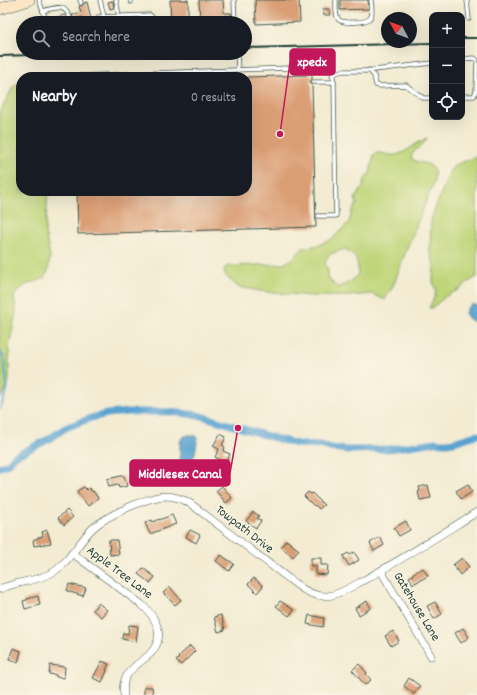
<!DOCTYPE html>
<html lang="en">
<head>
<meta charset="utf-8">
<style>
  :root { --surface:#171b24; --page:#242831; --text:#f1f3f6; --muted:#9ea1a6; --line:#363941 }
  body { margin:0; font-family:Dekko,sans-serif; background:var(--page); color:var(--text) }
  .controls { position:absolute; right:12px; top:12px; display:grid; overflow:hidden; border-radius:8px; box-shadow:0 4px 16px #0002 }
  .controls button { width:36px; height:36px; display:grid; place-items:center; padding:0; border:0; border-bottom:1px solid var(--line); background:var(--surface); color:var(--text); font:20px sans-serif }
  .compass { position:absolute; left:381px; top:12px; width:36px; height:36px; border-radius:50%; background:var(--surface); box-shadow:0 4px 16px #0002; rotate:311deg }
  .list { margin:0; padding:0; list-style:none }
  h2 { display:flex; justify-content:space-between; align-items:center; height:52px; margin:0; padding:0 16px; font-size:17px }
  h2 small { font-size:13px; font-weight:400; color:var(--muted) }
  .icon { flex:none; width:22px; height:22px; fill:none; stroke:currentColor; stroke-width:2; stroke-linecap:round; stroke-linejoin:round }
  .map { position:relative; flex:none; width:477px; height:695px; overflow:hidden }
  .search { position:absolute; background:var(--surface); box-shadow:0 4px 16px #0002; left:16px; top:16px; width:236px; height:44px; display:flex; align-items:center; gap:10px; box-sizing:border-box; padding:0 14px; border-radius:22px; color:var(--muted); font-size:15px }
  .panel { position:absolute; background:var(--surface); box-shadow:0 4px 16px #0002; left:16px; top:72px; width:236px; height:124px; border-radius:16px }
  .map>svg:first-child { display:block }
</style>
</head>
<body>
<div class="map">
<svg width="477" height="695" viewBox="0 0 477 695">
  <rect width="100%" height="100%" fill="#fcf5e5"/>
  <filter id="ink" filterUnits="userSpaceOnUse"><feTurbulence type="fractalNoise" baseFrequency=".025" numOctaves="2"/><feDisplacementMap in="SourceGraphic" scale="8" xChannelSelector="R" yChannelSelector="G"/><feConvolveMatrix kernelMatrix="1 2 1 2 8 2 1 2 1" color-interpolation-filters="sRGB"/></filter>
  <filter id="wash" filterUnits="userSpaceOnUse"><feTurbulence type="fractalNoise" baseFrequency=".012" numOctaves="4" result="noise"/><feDisplacementMap in="SourceGraphic" scale="16" xChannelSelector="R" yChannelSelector="G"/><feGaussianBlur stdDeviation="0.9" result="paint"/><feColorMatrix in="noise" values="0 0 0 0 0 0 0 0 0 0 0 0 0 0 0 0 0 1.4 0 .05"/><feComposite in="paint" operator="in"/></filter>
  <g filter="url(#wash)">
    <rect width="100%" height="100%" fill="#f3ecd3"/>
    <g fill="#bfd579" stroke="#6f8956" fill-rule="evenodd">
      <path d="M 21,82 L 21,191 L 48,191 L 45,233 L 50,256 L 48,272 L 43,279 L 26,285 L 19,290 L 14,296 L 16,312 L 9,347 L 9,380 C 9,384 2,396 0,398 L 0,112 L 13,87 Z"/>
      <path d="M 427,138 C 423,147 413,149 411,158 C 421,167 438,158 434,182 L 407,248 L 394,284 L 385,300 L 372,294 L 350,296 L 313,296 L 266,292 L 238,287 L 225,275 L 224,269 L 228,266 L 283,264 L 291,260 L 303,248 L 319,245 L 332,239 L 349,222 L 352,211 L 357,204 L 355,199 L 363,187 L 365,179 L 370,173 L 374,154 C 381,151 388,156 396,155 C 407,152 416,143 427,138 ZM 345,249 C 355,254 359,262 358,273 C 355,280 344,286 337,287 L 328,278 L 328,270 L 325,264 L 326,259 L 330,254 Z"/>
      <polygon points="475,157 477,157 477,277 470,281 460,289 446,296 432,308 429,308 435,296 436,290 433,282 434,264 430,253 431,221 434,211 450,171 455,165"/>
    </g>
    <g fill="#5aa3d1" stroke="#3c7082">
      <polygon points="473,304 477,306 477,324 468,318 465,313 468,307"/>
      <polygon points="188,435 195,435 198,438 195,453 189,468 184,475 175,480 180,453 180,441 183,437"/>
    </g>
    <g fill="none" stroke-linecap="round" stroke-linejoin="round">
      <polyline stroke="#5aa3d1" stroke-width="2" points="0,351 4,358 7,390 0,409"/>
      <path stroke="#5aa3d1" stroke-width="7" d="M 0,467 L 8,464 L 15,456 L 49,439 L 65,428 L 91,418 L 107,414 L 128,412 L 172,412 L 198,415 L 281,440 L 297,444 L 321,445 L 330,448 L 349,450 L 389,449 L 436,442 C 450,446 463,438 477,435"/>
    </g>
    <g id="blocks">
      <g fill="#da9e75">
        <polygon points="170,0 188,0 188,23 171,23"/>
        <polygon points="199,0 223,0 224,13 231,13 232,22 221,22 221,20 200,21"/>
        <polygon points="255,0 299,0 300,22 256,24"/>
        <polygon points="340,0 368,0 369,9 340,10"/>
        <polygon points="113,1 114,8 110,9 108,2"/>
        <polygon points="87,2 92,23 83,23 82,17 74,20 72,15 81,12 79,6 82,6 84,3"/>
        <polygon points="323,9 329,9 330,15 323,15"/>
        <polygon points="65,15 68,22 56,23 54,18"/>
        <polygon points="312,75 312,79 310,82 312,85 316,227 78,234 77,191 247,191 247,77"/>
        <polygon points="220,434 226,437 222,445 225,447 223,451 230,454 226,463 215,457 219,449 213,446"/>
        <polygon points="121,476 124,476 127,486 119,488 118,485 109,487 107,479"/>
        <polygon points="468,484 472,492 461,499 456,491"/>
        <polygon points="428,485 431,498 420,500 418,492 420,491 419,487"/>
        <polygon points="222,486 232,498 226,503 216,491"/>
        <polygon points="84,487 87,490 89,488 92,492 93,491 98,498 88,506 77,491"/>
        <polygon points="308,492 311,494 312,493 324,505 319,509 315,505 314,506 304,496"/>
        <polygon points="67,510 73,517 64,525 58,518"/>
        <polygon points="253,512 259,516 257,518 261,521 256,528 246,521"/>
        <polygon points="172,515 176,524 150,534 145,523 152,520 153,522 159,519 159,520"/>
        <polygon points="406,521 410,530 399,536 394,528"/>
        <polygon points="47,530 51,543 34,546 33,540 43,536 42,532"/>
        <polygon points="190,530 200,535 196,543 186,537"/>
        <polygon points="380,537 384,545 374,551 370,543"/>
        <polygon points="109,540 117,540 119,554 110,555"/>
        <polygon points="286,540 299,550 293,557 281,547"/>
        <polygon points="354,552 359,560 349,566 343,556 348,553 350,555"/>
        <polygon points="221,555 234,564 229,571 216,561"/>
        <polygon points="311,558 321,558 321,565 328,565 327,575 316,574 316,566 311,566"/>
        <polygon points="462,558 469,567 460,575 453,565"/>
        <polygon points="143,568 155,577 150,583 138,574"/>
        <polygon points="423,568 428,576 413,584 409,577 413,575 412,574"/>
        <polygon points="254,578 263,586 257,593 248,584"/>
        <polygon points="69,584 86,588 83,596 67,591"/>
        <polygon points="170,587 181,600 175,605 163,593"/>
        <polygon points="38,596 40,605 25,609 23,601 27,600 27,599"/>
        <polygon points="280,601 294,610 289,616 276,606"/>
        <polygon points="367,601 371,608 359,615 355,608"/>
        <polygon points="435,602 442,614 434,619 427,606"/>
        <polygon points="98,603 107,610 101,617 93,610"/>
        <polygon points="221,615 225,630 218,632 214,617"/>
        <polygon points="309,615 324,618 323,627 307,624"/>
        <polygon points="129,625 138,626 136,642 122,639 123,633 128,634"/>
        <polygon points="463,628 469,637 461,643 455,633"/>
        <polygon points="393,631 399,641 391,646 385,636"/>
        <polygon points="190,646 195,651 181,665 176,661 179,658 178,657"/>
        <polygon points="13,648 21,651 18,662 9,659"/>
        <polygon points="102,661 109,664 106,670 107,671 102,682 93,678"/>
        <polygon points="359,664 367,673 366,674 371,680 365,685 352,670"/>
        <polygon points="50,665 65,667 64,678 56,677 56,675 49,674"/>
        <polygon points="409,678 420,686 414,694 404,686"/>
        <polygon points="144,687 152,687 153,695 144,695"/>
      </g>
    </g>
  </g>
  <g filter="url(#ink)">
    <use href="#blocks" fill-opacity="0" stroke="#3f574c" stroke-width="1"/>
    <g fill="none" stroke-linecap="round" stroke-linejoin="round">
      <g stroke="#3f574c" stroke-width="5">
        <g id="service">
          <polyline points="39,0 47,23"/>
          <polyline points="80,0 81,3"/>
          <polyline points="100,0 104,17"/>
          <polyline points="116,0 119,16"/>
          <polyline points="131,0 131,2"/>
          <polyline points="234,0 235,23"/>
          <path d="M 336,0 C 336,5 335,14 338,19 C 341,24 367,23 370,18 C 374,14 371,5 371,0"/>
          <polyline points="467,0 469,19"/>
          <path d="M 43,11 C 60,6 66,4 72,23"/>
          <polyline points="141,16 141,23"/>
          <polyline points="98,22 98,17 150,15 157,23"/>
          <polyline points="237,53 238,70"/>
          <polyline points="462,59 474,58 477,60"/>
          <polyline points="369,70 374,76 376,85 380,86 406,85 423,98 432,98"/>
          <polyline points="333,74 342,71 366,71 432,63"/>
          <path d="M 74,76 L 318,67 C 330,68 332,69 334,82 L 336,216 L 318,216"/>
          <polyline points="313,82 334,82"/>
          <polyline points="462,96 474,96 476,91 477,63"/>
        </g>
      </g>
      <g stroke="#3f574c" stroke-width="8">
        <g id="minor">
          <path d="M 72,553 L 141,604 C 157,618 167,637 149,655 C 141,662 131,667 126,677 C 123,682 123,689 124,695"/>
          <polyline points="381,571 431,656"/>
          <path d="M 0,589 C 17,581 38,582 55,571 C 71,560 79,541 93,528 C 106,516 147,497 165,496 C 174,496 183,499 191,504 L 297,585 C 306,592 316,597 328,596 C 341,594 353,586 364,580 C 403,559 440,535 477,512"/>
        </g>
      </g>
      <g stroke="#3f574c" stroke-width="12">
        <polyline id="secondary" points="0,9 29,0"/>
      </g>
      <use href="#service" stroke="#fff" stroke-width="3.5"/>
      <use href="#minor" stroke="#fff" stroke-width="7"/>
      <use href="#secondary" stroke="#fbe6c3" stroke-width="11"/>
      <g stroke="#1f3d34" stroke-width="2">
        <polyline points="462,38 477,38"/>
        <polyline points="245,48 432,43"/>
        <polyline points="0,56 92,53"/>
      </g>
    </g>
  </g>
  <g text-anchor="middle" dominant-baseline="central" stroke-width="3" stroke-linejoin="round" paint-order="stroke">
    <g font-size="13" fill="#1f3d34" stroke="#fcf5e5">
      <text transform="translate(244 530) rotate(38)">Towpath Drive</text>
      <text transform="translate(119 573) rotate(37)">Apple Tree Lane</text>
      <text transform="translate(416 607) rotate(59)">Gatehouse Lane</text>
    </g>
  </g>
  <path fill="none" stroke="#c2185b" stroke-width="1.5" d="M280 134L290 62M238 428L230 473"/>
  <g fill="#c2185b" stroke="#fcf5e5" stroke-width="1.5">
    <circle cx="280" cy="134" r="4"/>
    <circle cx="238" cy="428" r="4"/>
  </g>
  <g fill="#c2185b" stroke="#c2185b" stroke-width="1.5">
    <rect x="290" y="49" width="45" height="26" rx="4"/>
    <rect x="130" y="460" width="100" height="26" rx="4"/>
  </g>
  <g font-size="14" text-anchor="middle" font-weight="bold" fill="#fff">
    <text x="312" y="66">xpedx</text>
    <text x="180" y="478">Middlesex Canal</text>
  </g>
</svg>
<div class="controls">
<button>+</button>
<button>−</button>
<button><svg class="icon" aria-label="locate" viewBox="0 0 24 24"><circle cx="12" cy="12" r="6"/><path d="M12 2v4M12 18v4M2 12h4M18 12h4"/></svg></button>
</div>
<svg class="compass" viewBox="-18 -18 36 36"><path d="M0-13l5 13h-10z" fill="#e53935"/><path d="M0 13l5-13h-10z" fill="#9ea1a6"/></svg>
<div class="search"><svg class="icon" aria-label="search" viewBox="0 0 24 24"><circle cx="10" cy="10" r="6"/><path d="M15 15l6 6"/></svg>Search here</div>
<section class="panel">
<h2>Nearby<small>0 results</small></h2>
<ul class="list">
</ul>
</section>
</div>
</body>
</html>
